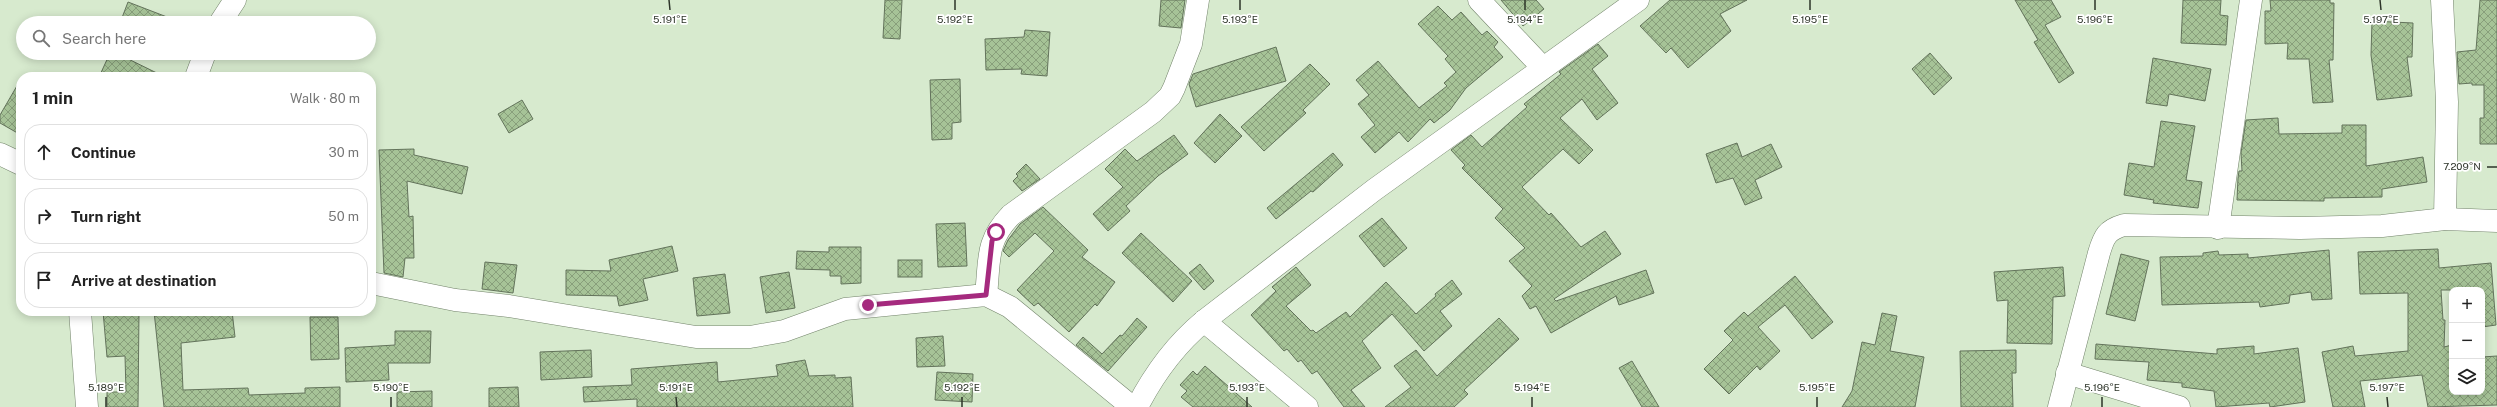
<!DOCTYPE html>
<html lang="en">
<head>
<meta charset="utf-8">
<style>
  :root { --surface:#fff; --page:#f2f2f2; --text:#222; --muted:#767676; --line:#e0e0e0 }
  body { margin:0; font-family:"Public Sans",sans-serif; background:var(--page); color:var(--text) }
  .controls { position:absolute; right:12px; bottom:12px; display:grid; overflow:hidden; border-radius:8px; box-shadow:0 2px 10px #0003 }
  .controls button { width:36px; height:36px; display:grid; place-items:center; padding:0; border:0; border-bottom:1px solid var(--line); background:var(--surface); color:var(--text); font:20px sans-serif }
  .stop { position:absolute; width:12px; height:12px; margin:-9px; border:3px solid #a52a7e; border-radius:50%; background:#fff }
  .stop.end { background:#a52a7e; border-color:#fff; box-shadow:0 1px 4px #0008 }
  .list { margin:0; padding:0; list-style:none }
  h2 { display:flex; justify-content:space-between; align-items:center; height:52px; margin:0; padding:0 16px; font-size:17px }
  h2 small { font-size:13px; font-weight:400; color:var(--muted) }
  .list li { display:grid; grid-template-columns:26px 1fr auto; gap:12px; align-items:center; box-sizing:border-box; height:56px; margin:0 8px 8px; padding:0 8px; border:1px solid var(--line); border-radius:16px }
  .list b { display:block; font-size:15px; white-space:nowrap }
  .list em { font-size:13px; font-style:normal; color:var(--muted) }
  .icon { flex:none; width:22px; height:22px; fill:none; stroke:currentColor; stroke-width:2; stroke-linecap:round; stroke-linejoin:round }
  .map { position:relative; flex:none; width:2497px; height:407px; overflow:hidden }
  .search { position:absolute; background:var(--surface); box-shadow:0 2px 10px #0003; left:16px; top:16px; width:360px; height:44px; display:flex; align-items:center; gap:10px; box-sizing:border-box; padding:0 14px; border-radius:22px; color:var(--muted); font-size:15px }
  .panel { position:absolute; background:var(--surface); box-shadow:0 2px 10px #0003; left:16px; top:72px; width:360px; height:244px; border-radius:16px }
  .map>svg:first-child { display:block }
</style>
</head>
<body>
<div class="map">
<svg width="2497" height="407" viewBox="0 0 2497 407">
  <defs>
    <pattern id="building-cross-hatch" width="8" height="8" patternUnits="userSpaceOnUse"><rect width="8" height="8" fill="#a6c397"/><path d="M0 0l8 8M0 8l8-8" fill="none" stroke="#889f7b"/></pattern>
  </defs>
  <rect width="100%" height="100%" fill="#d7eace"/>
  <g fill="url(#building-cross-hatch)" stroke="#63735b">
    <polygon points="885,0 902,0 900,39 883,38"/>
    <polygon points="1161,0 1185,0 1181,28 1159,26"/>
    <polygon points="1501,0 1536,0 1544,9 1523,26"/>
    <polygon points="1670,0 1747,0 1720,14 1731,31 1688,68 1671,48 1666,53 1640,26"/>
    <polygon points="2015,0 2051,0 2061,17 2045,25 2074,73 2059,83 2034,42 2038,40"/>
    <polygon points="2183,0 2221,0 2220,15 2228,16 2226,45 2181,43"/>
    <polygon points="2270,0 2330,0 2330,3 2334,3 2333,60 2329,60 2333,102 2313,103 2309,59 2287,59 2288,43 2265,44 2265,11 2271,11"/>
    <polygon points="2480,0 2497,0 2497,144 2480,144 2480,118 2484,118 2484,85 2472,85 2472,83 2459,84 2457,52 2476,50"/>
    <polygon points="128,2 180,22 179,23 120,23"/>
    <polygon points="1438,6 1452,20 1461,12 1482,35 1487,31 1498,42 1494,47 1503,57 1466,88 1450,110 1434,123 1430,119 1408,142 1399,132 1375,153 1361,137 1375,125 1358,104 1369,95 1356,80 1378,61 1419,108 1447,86 1444,83 1456,72 1445,59 1448,56 1418,24"/>
    <polygon points="2372,21 2413,23 2412,57 2407,57 2412,96 2377,100 2371,55"/>
    <polygon points="1025,30 1050,32 1047,76 1021,74 1022,69 986,70 985,39 1024,37"/>
    <polygon points="1598,44 1608,56 1592,69 1618,103 1597,120 1582,99 1560,118 1593,150 1579,164 1563,149 1522,187 1549,215 1551,213 1581,247 1605,231 1621,254 1554,299 1556,301 1646,270 1654,293 1619,305 1616,296 1551,333 1536,306 1530,309 1522,296 1532,286 1509,261 1525,248 1495,218 1503,209 1462,168 1465,165 1451,150 1471,135 1482,147 1527,107 1524,104 1561,74 1559,72"/>
    <polygon points="1276,47 1286,81 1196,107 1189,84 1193,74"/>
    <polygon points="110,53 116,53 165,77 99,77"/>
    <polygon points="1930,53 1952,78 1934,95 1912,69"/>
    <polygon points="2153,58 2211,69 2205,101 2169,94 2167,106 2146,103"/>
    <polygon points="1310,64 1330,84 1303,110 1306,113 1264,151 1241,127"/>
    <polygon points="21,79 21,135 0,123 0,115"/>
    <polygon points="960,79 961,122 952,123 952,139 932,140 930,80"/>
    <polygon points="522,100 533,119 509,133 498,114"/>
    <polygon points="1220,114 1242,136 1215,163 1194,143"/>
    <polygon points="2278,118 2279,134 2342,133 2342,125 2366,125 2366,166 2423,157 2427,182 2382,189 2382,197 2324,198 2324,201 2237,200 2238,178 2239,171 2242,171 2241,153 2246,120"/>
    <polygon points="2161,121 2195,126 2186,180 2202,182 2198,208 2153,203 2154,200 2124,195 2129,163 2154,167"/>
    <polygon points="1174,135 1188,154 1158,176 1126,206 1130,211 1108,231 1093,214 1123,187 1105,169 1125,149 1137,161"/>
    <polygon points="1737,143 1742,157 1771,144 1782,167 1755,180 1762,198 1745,205 1733,178 1716,183 1706,154"/>
    <polygon points="414,149 414,155 468,167 462,194 407,181 409,217 413,216 414,258 405,258 403,277 384,273 379,150"/>
    <polygon points="1333,153 1343,165 1313,192 1311,191 1276,219 1267,208"/>
    <polygon points="1026,164 1040,179 1022,191 1013,181 1018,176 1016,174"/>
    <polygon points="1043,207 1088,250 1082,257 1115,282 1097,306 1095,304 1069,332 1038,303 1034,306 1017,290 1054,251 1035,233 1009,257 1003,251 1008,240 1020,224"/>
    <polygon points="1382,218 1407,248 1384,267 1359,236"/>
    <polygon points="965,223 967,266 938,267 936,224"/>
    <polygon points="1141,233 1192,281 1173,302 1122,253"/>
    <polygon points="672,246 678,271 643,279 648,300 619,306 617,296 566,295 566,270 611,271 609,260"/>
    <polygon points="829,247 861,247 861,283 841,284 841,276 830,276 830,270 796,269 797,251 829,252"/>
    <polygon points="2438,249 2439,268 2491,263 2496,325 2482,327 2482,290 2441,290 2443,320 2445,320 2444,347 2452,345 2452,392 2482,392 2482,357 2497,356 2497,405 2428,407 2422,375 2360,381 2365,407 2333,407 2322,352 2353,346 2355,356 2408,351 2408,293 2360,294 2358,252"/>
    <polygon points="2329,250 2332,299 2312,300 2311,292 2290,295 2289,303 2260,307 2259,302 2162,305 2160,257 2203,256 2203,253 2218,251 2219,255 2248,254 2248,258"/>
    <polygon points="2121,254 2149,261 2135,321 2106,314"/>
    <rect x="898" y="260" width="24" height="17"/>
    <polygon points="485,262 517,265 513,293 482,289"/>
    <polygon points="1200,264 1214,281 1204,290 1189,273"/>
    <polygon points="1296,267 1311,285 1286,306 1311,331 1313,330 1316,333 1346,312 1350,317 1386,282 1416,314 1436,296 1435,294 1452,280 1462,294 1440,311 1452,326 1424,351 1392,314 1362,341 1381,368 1351,390 1365,407 1344,407 1317,371 1312,374 1301,360 1298,362 1287,349 1284,351 1251,315 1276,291 1272,287"/>
    <polygon points="2063,267 2065,296 2053,297 2052,344 2007,343 2008,300 1997,301 1994,272"/>
    <polygon points="789,272 795,308 766,313 760,277"/>
    <polygon points="725,274 730,313 697,316 693,278"/>
    <polygon points="1795,276 1833,322 1812,339 1785,305 1758,327 1780,351 1760,370 1757,366 1729,394 1704,369 1733,340 1724,331 1744,312 1748,316"/>
    <polygon points="103,311 139,311 138,407 107,407 107,392 126,392 125,356 107,357"/>
    <polygon points="154,311 232,311 235,337 181,343 183,390 248,388 249,395 305,393 305,388 340,387 340,407 164,407"/>
    <polygon points="1882,313 1897,316 1890,351 1924,357 1915,407 1842,407 1852,391 1862,342 1875,345"/>
    <polygon points="310,317 338,317 339,359 311,360"/>
    <polygon points="1137,318 1147,327 1108,371 1076,345 1083,337 1102,354 1120,335 1122,336"/>
    <polygon points="1499,318 1519,339 1464,390 1468,394 1454,407 1385,407 1411,387 1394,366 1416,350 1437,376"/>
    <polygon points="395,331 431,331 430,363 388,363 389,380 346,382 345,348 395,345"/>
    <polygon points="943,336 945,366 917,367 916,338"/>
    <polygon points="2096,344 2217,354 2217,349 2254,346 2254,354 2298,348 2305,402 2270,407 2269,403 2216,407 2214,391 2182,387 2182,383 2147,380 2149,362 2095,359"/>
    <polygon points="591,350 592,377 541,380 540,352"/>
    <polygon points="2016,350 2016,373 2012,373 2013,407 1961,407 1960,351"/>
    <polygon points="805,360 809,376 835,375 835,378 851,377 853,407 637,407 637,399 584,402 583,387 632,385 631,369 717,362 718,382 778,376 776,365"/>
    <polygon points="1632,361 1659,407 1642,407 1619,368"/>
    <polygon points="1205,366 1252,407 1193,407 1181,397 1187,391 1180,385 1193,371 1197,375"/>
    <polygon points="937,372 973,374 972,402 935,400"/>
    <polygon points="518,387 519,407 489,407 489,388"/>
    <polygon points="432,391 432,407 397,407 397,392"/>
  </g>
  <g fill="none" stroke-linecap="round" stroke-linejoin="round">
    <g stroke="#72836a" stroke-width="23">
      <g id="minor">
        <polyline points="1479,0 1543,68"/>
        <polyline points="2442,0 2447,102 2445,219"/>
        <polyline points="220,23 235,0"/>
        <polyline points="196,77 205,53"/>
        <polyline points="0,154 21,164"/>
        <polyline points="2218,228 2251,0"/>
        <polyline points="371,283 455,300 509,306 696,337 750,337 784,331 845,309 986,295 1010,307 1132,407"/>
        <path d="M 986,295 C 990,260 985,242 1011,215 L 1153,112 L 1170,96 L 1174,88 L 1191,44 L 1198,0"/>
        <polyline points="80,311 87,407"/>
        <polyline points="1204,321 1307,407"/>
        <polyline points="2067,373 2179,407"/>
        <path d="M 1137,407 C 1154,374 1175,345 1204,321 L 1374,190 L 1638,0"/>
        <path d="M 2059,407 L 2099,253 C 2104,236 2107,230 2124,225 L 2300,228 L 2382,226 L 2445,219 L 2497,221"/>
      </g>
    </g>
    <use href="#minor" stroke="#fff" stroke-width="22"/>
  </g>
  <g fill="none" stroke-linecap="round" stroke-linejoin="round">
    <polyline stroke="#a52a7e" stroke-width="5" points="868,305 986,295 992,241 996,232"/>
  </g>
  <path fill="none" stroke="#2d3429" stroke-width="1.5" d="M 669,0 L 670,10M 955,0 L 955,10M 1240,0 L 1240,10M 1525,0 L 1525,10M 1810,0 L 1810,10M 2095,0 L 2095,10M 2380,0 L 2381,10M 2487,167 L 2497,167M 106,397 L 106,407M 391,397 L 391,407M 676,397 L 677,407M 962,397 L 962,407M 1247,397 L 1247,407M 1532,397 L 1532,407M 1817,397 L 1817,407M 2102,397 L 2102,407M 2387,397 L 2388,407"/>
  <g font-size="10" text-anchor="middle" fill="#2d3429" stroke="#fff" stroke-width="3.5" stroke-linejoin="round" paint-order="stroke">
    <text x="670" y="23">5.191°E</text>
    <text x="955" y="23">5.192°E</text>
    <text x="1240" y="23">5.193°E</text>
    <text x="1525" y="23">5.194°E</text>
    <text x="1810" y="23">5.195°E</text>
    <text x="2095" y="23">5.196°E</text>
    <text x="2381" y="23">5.197°E</text>
    <text x="2462" y="170">7.209°N</text>
    <text x="106" y="391">5.189°E</text>
    <text x="391" y="391">5.190°E</text>
    <text x="676" y="391">5.191°E</text>
    <text x="962" y="391">5.192°E</text>
    <text x="1247" y="391">5.193°E</text>
    <text x="1532" y="391">5.194°E</text>
    <text x="1817" y="391">5.195°E</text>
    <text x="2102" y="391">5.196°E</text>
    <text x="2387" y="391">5.197°E</text>
  </g>
</svg>
<div class="controls">
<button>+</button>
<button>−</button>
<button><svg class="icon" aria-label="layers" viewBox="0 0 24 24"><path d="M12 4l9 5-9 5-9-5zM3 14l9 5 9-5"/></svg></button>
</div>
<div class="stop" style="left:996px;top:232px"></div>
<div class="stop end" style="left:868px;top:305px"></div>
<div class="search"><svg class="icon" aria-label="search" viewBox="0 0 24 24"><circle cx="10" cy="10" r="6"/><path d="M15 15l6 6"/></svg>Search here</div>
<section class="panel">
<h2>1 min<small>Walk · 80 m</small></h2>
<ul class="list">
<li><svg class="icon" aria-label="ahead" viewBox="0 0 24 24"><path d="M12 20V5M6 11l6-6 6 6"/></svg><div><b>Continue</b></div><em>30 m</em></li>
<li><svg class="icon" aria-label="right" viewBox="0 0 24 24"><path d="M7 20v-9h11M14 6l5 5-5 5"/></svg><div><b>Turn right</b></div><em>50 m</em></li>
<li><svg class="icon" aria-label="arrive" viewBox="0 0 24 24"><path d="M6 21V4h12l-3 4 3 4H6"/></svg><div><b>Arrive at destination</b></div></li>
</ul>
</section>
</div>
</body>
</html>
